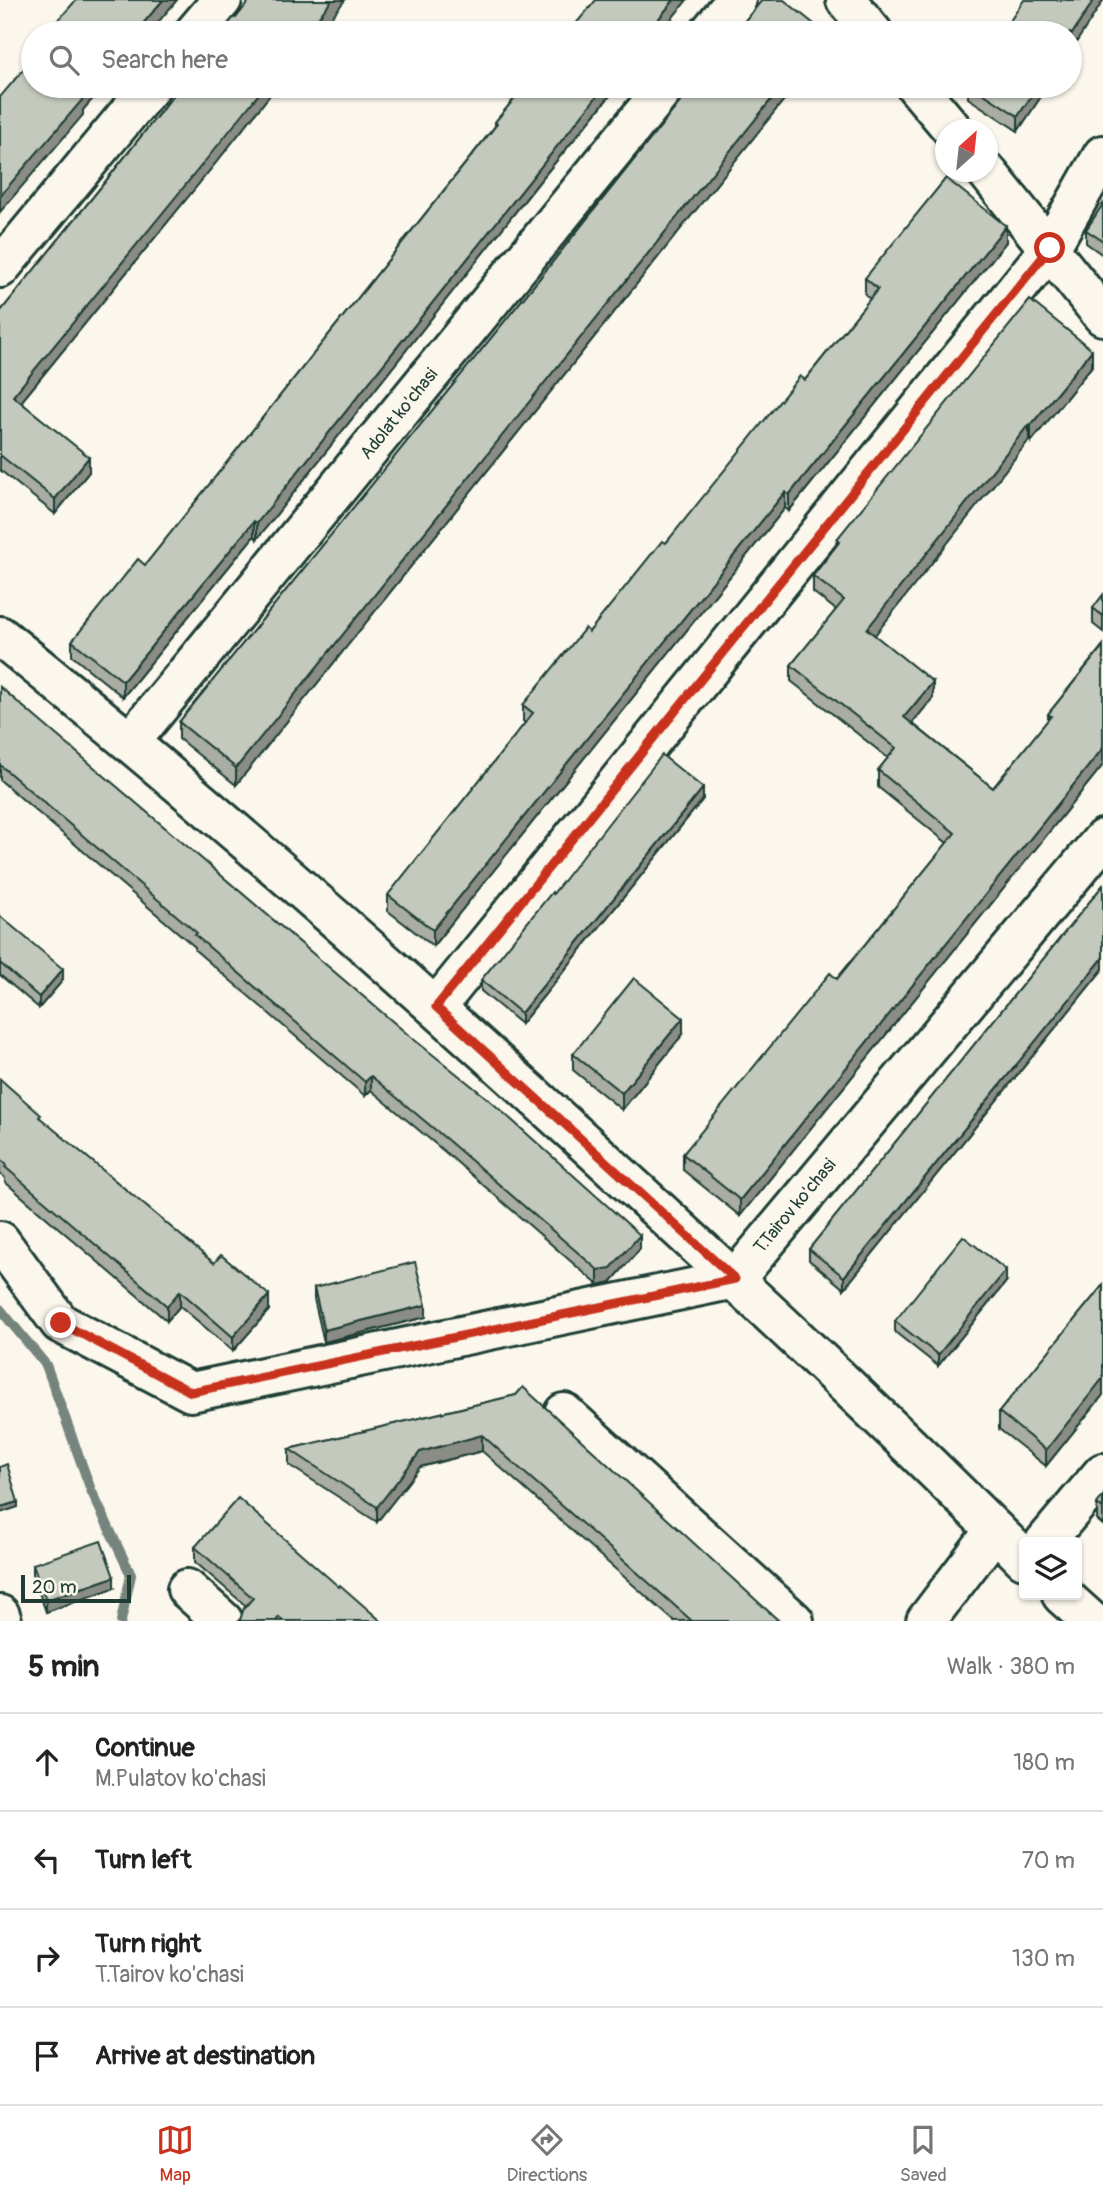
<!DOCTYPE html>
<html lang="en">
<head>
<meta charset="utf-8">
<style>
  :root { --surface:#fff; --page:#f2f2f2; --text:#222; --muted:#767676; --line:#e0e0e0; --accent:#c8321e }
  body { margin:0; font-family:Pangolin,sans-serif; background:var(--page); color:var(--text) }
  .controls { position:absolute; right:21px; bottom:21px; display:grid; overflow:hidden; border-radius:7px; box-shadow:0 2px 5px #0004 }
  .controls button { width:63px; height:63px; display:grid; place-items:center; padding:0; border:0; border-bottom:2px solid var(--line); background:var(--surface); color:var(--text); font:35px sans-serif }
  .compass { position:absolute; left:935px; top:119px; width:63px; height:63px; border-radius:50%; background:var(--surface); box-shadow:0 2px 5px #0004; rotate:27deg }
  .scale { position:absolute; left:21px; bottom:18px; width:110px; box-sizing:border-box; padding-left:7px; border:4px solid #1f3d34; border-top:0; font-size:19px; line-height:24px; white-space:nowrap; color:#1f3d34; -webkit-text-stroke:5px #fbf7ec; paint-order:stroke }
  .stop { position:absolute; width:21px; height:21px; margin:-16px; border:5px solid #c8321e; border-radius:50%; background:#fff }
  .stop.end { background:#c8321e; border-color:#fff; box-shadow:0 2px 7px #0008 }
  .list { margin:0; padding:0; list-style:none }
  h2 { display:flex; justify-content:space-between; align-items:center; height:91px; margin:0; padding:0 28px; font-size:30px }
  h2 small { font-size:23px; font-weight:400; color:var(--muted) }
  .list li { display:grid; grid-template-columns:46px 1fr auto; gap:21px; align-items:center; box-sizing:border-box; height:98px; padding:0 28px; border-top:2px solid var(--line) }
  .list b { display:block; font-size:26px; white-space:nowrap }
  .list p { margin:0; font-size:23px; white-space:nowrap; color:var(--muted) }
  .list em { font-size:23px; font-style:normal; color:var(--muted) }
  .icon { flex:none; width:38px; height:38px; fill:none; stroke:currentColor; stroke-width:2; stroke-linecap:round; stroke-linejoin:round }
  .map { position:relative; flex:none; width:1103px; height:1621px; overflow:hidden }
  .search { position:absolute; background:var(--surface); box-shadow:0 2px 5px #0004; left:21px; right:21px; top:21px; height:77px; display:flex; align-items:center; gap:18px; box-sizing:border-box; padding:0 24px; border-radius:38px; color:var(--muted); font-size:26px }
  .sheet { height:483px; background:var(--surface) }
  nav { display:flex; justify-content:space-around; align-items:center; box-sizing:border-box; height:98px; border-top:2px solid var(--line); background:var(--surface); font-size:19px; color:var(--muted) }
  nav a { display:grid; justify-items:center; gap:4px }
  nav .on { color:var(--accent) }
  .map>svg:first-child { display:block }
</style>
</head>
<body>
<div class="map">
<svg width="1103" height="1621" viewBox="0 0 1103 1621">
  <rect width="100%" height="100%" fill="#fbf7ec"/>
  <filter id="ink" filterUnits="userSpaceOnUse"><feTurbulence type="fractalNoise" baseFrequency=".0143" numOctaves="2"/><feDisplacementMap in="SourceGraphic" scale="14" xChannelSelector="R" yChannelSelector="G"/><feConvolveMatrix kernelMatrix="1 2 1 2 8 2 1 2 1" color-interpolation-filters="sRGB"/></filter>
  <g filter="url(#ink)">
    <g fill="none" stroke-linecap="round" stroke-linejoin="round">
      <polyline stroke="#74847b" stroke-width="10" points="0,1309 46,1365 91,1490 131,1575 121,1621"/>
      <g stroke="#1f3d34" stroke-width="44">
        <g id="minor">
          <polyline points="846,0 873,33"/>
          <polyline points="194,33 222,0"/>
          <polyline points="709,33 736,0"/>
          <polyline points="916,86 953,130"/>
          <polyline points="987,172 1103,316"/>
          <polyline points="0,268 151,86"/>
          <path d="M 0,636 C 193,791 378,954 561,1121 C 718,1264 874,1408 1024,1559"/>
          <polyline points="131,741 666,86"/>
          <polyline points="436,1007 1050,248 1103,155"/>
          <polyline points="0,1241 60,1323 191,1392 735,1279 1103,839"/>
          <polyline points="564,1413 794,1621"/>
          <polyline points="1045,1542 1103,1473"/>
          <polyline points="187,1589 223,1621"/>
          <polyline points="1062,1595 1091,1621"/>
          <polyline points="0,1615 2,1621"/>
          <polyline points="926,1621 995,1530"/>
        </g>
      </g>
      <use href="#minor" stroke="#fbf7ec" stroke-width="38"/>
    </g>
    <g fill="#a9ada3" stroke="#1f3d34" stroke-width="2">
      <polygon points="178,86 277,86 223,154 21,402 89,472 55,514 0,470 0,312 105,182 174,94 174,91"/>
      <polygon points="525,86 618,86 539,182 257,539 254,536 123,697 72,656 72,641 145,565 495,126 495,122"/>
      <polygon points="693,86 795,86 236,785 179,739 179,722 539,279"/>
      <polygon points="968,86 1048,86 1018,131 968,98"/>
      <polygon points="1103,204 1103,255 1086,243 1086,230"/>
      <polygon points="1006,242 789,511 785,508 433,946 388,911 388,895 525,723 523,721 523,705 589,632 666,543 805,380 870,299 865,294 865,278"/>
      <polygon points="1092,366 1031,442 1029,440 874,635 933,698 912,723 993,788 1048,720 1048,714 1103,645 1103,765 740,1216 683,1170 683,1154 837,979 947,843 878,787 878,770 888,758 791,681 791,665 836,610 813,592 813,576 837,546 837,539"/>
      <polygon points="1103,595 1103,632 1093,624 1093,608"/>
      <polygon points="0,687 640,1249 611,1282 598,1285 451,1157 371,1090 365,1096 195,950 195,947 0,780"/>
      <polygon points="703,799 521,1024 481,991 481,980 553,894"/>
      <polygon points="1103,885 1103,969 844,1289 809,1260 809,1249"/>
      <polygon points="0,916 63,980 39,1008 0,975"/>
      <polygon points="683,1034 622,1110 573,1070 573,1054"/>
      <polygon points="0,1079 41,1119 269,1310 233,1351 180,1306 167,1321 5,1182 5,1178 0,1174"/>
      <polygon points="1006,1282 938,1366 895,1332 895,1321"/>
      <polygon points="1103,1285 1103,1395 1046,1466 999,1429 999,1412"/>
      <polygon points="314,1288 426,1317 324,1342 314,1299"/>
      <polygon points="516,1395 779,1621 674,1621 482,1451 420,1467 377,1522 289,1465 289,1449"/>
      <polygon points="1103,1496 1103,1525 1097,1520 1097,1504"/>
      <polygon points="195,1547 339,1587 381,1621 238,1621 240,1620 246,1606 195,1562"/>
      <polygon points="33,1564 114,1588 46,1612 33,1576"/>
    </g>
    <g fill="#898d85" stroke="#1f3d34" stroke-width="2">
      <polygon points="163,0 177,0 149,33 135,33"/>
      <polygon points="332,0 345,0 319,33 306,33"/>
      <polygon points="674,0 687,0 660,33 647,33"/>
      <polygon points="1094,0 1103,0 1103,1 1070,52 1070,37"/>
      <polygon points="90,86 104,86 83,110 83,115 0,212 0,196"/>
      <polygon points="265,86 277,86 223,154 13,412 13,396"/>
      <polygon points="605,86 618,86 539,182 257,539 257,523"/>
      <polygon points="782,86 795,86 236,785 236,768"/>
      <polygon points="1038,86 1048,86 1018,131 1018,116"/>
      <polygon points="1006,226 1006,242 789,511 789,495"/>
      <polygon points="1092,350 1092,366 1031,442 1031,425"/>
      <polygon points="1029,424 1029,440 867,645 867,629"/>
      <polygon points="89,457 89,472 55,514 55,499"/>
      <polygon points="785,492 785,508 433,946 433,930"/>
      <polygon points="254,521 254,536 123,697 123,681"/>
      <polygon points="933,682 933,698 904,733 904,717"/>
      <polygon points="1103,748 1103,765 740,1216 740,1200"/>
      <polygon points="703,788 703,799 521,1024 521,1013"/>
      <polygon points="1103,958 1103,969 844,1289 844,1277"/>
      <polygon points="63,969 63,980 39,1008 39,997"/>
      <polygon points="683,1018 683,1034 622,1110 622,1093"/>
      <polygon points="371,1076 371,1090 365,1096 365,1082"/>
      <polygon points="640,1235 640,1249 611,1282 598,1285 598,1270"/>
      <polygon points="1006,1270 1006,1282 938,1366 938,1355"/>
      <polygon points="180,1291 180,1306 167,1321 167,1306"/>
      <polygon points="269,1295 269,1310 233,1351 233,1337"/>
      <polygon points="426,1305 426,1317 324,1342 324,1330"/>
      <polygon points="1103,1378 1103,1395 1046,1466 1046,1450"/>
      <polygon points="482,1435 482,1451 420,1467 377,1522 377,1507 420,1452"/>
      <polygon points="18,1502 18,1507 0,1513 0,1507"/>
      <polygon points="114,1577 114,1588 46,1612 46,1600"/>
    </g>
    <g fill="#c4c9be" stroke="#1f3d34" stroke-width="2">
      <polygon points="76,0 163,0 135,33 47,33"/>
      <polygon points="250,0 332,0 306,33 221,33 234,17 236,18"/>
      <polygon points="596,0 674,0 647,33 568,33"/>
      <polygon points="762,0 784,0 824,32 824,33 735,33"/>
      <polygon points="1024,0 1094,0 1070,37 1070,33 1002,33"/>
      <polygon points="33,58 33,86 90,86 80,97 83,99 0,196 0,97"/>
      <polygon points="178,86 265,86 223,139 13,396 89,457 55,499 0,455 0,312 105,182 176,92 174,91"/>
      <polygon points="525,86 605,86 257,523 254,521 123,681 72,641 138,559 145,565 497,124 495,122"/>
      <polygon points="693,86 782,86 236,768 179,722 539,279"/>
      <polygon points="972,86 1038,86 1018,116"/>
      <polygon points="946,178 1006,226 789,495 785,492 433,930 388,895 533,713 523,705 585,628 589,632 662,541 666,543 800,376 805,380 878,289 865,278"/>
      <polygon points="1103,204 1103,241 1086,230"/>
      <polygon points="1030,300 1092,350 1031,425 1029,424 867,629 933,682 904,717 993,788 1051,716 1048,714 1103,646 1103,748 740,1200 683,1154 830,973 837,979 955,833 878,770 896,748 791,665 844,600 813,576 840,541 837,539"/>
      <polygon points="1103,595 1103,616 1093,608"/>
      <polygon points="0,687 412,1038 487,1098 640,1235 611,1268 598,1270 451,1143 371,1076 365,1082 195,935 197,933 0,765"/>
      <polygon points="662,755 703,788 521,1013 481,980 552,892 553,894"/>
      <polygon points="1103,885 1103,958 844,1277 809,1249"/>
      <polygon points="0,916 63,969 39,997 0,963"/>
      <polygon points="634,978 683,1018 622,1093 573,1054"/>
      <polygon points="0,1079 41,1115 39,1117 214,1263 221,1255 269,1295 233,1337 180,1291 167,1306 5,1167 7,1165 0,1159"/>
      <polygon points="963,1236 1006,1270 938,1355 895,1321"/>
      <polygon points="415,1262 426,1305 324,1330 314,1288"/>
      <polygon points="1103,1285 1103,1378 1046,1450 999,1412"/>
      <polygon points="523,1387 779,1621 692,1621 482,1435 420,1452 377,1507 289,1449 516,1395"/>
      <polygon points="7,1464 18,1502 0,1507 0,1467"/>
      <polygon points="1103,1496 1103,1509 1097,1504"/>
      <polygon points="238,1498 339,1587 340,1585 381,1621 284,1621 279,1617 276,1621 238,1621 240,1620 244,1608 253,1598 195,1547"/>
      <polygon points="101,1541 114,1577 46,1600 33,1564"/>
    </g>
  </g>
  <g fill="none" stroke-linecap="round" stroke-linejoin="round" filter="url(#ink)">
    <polyline stroke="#c8321e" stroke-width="9" points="61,1323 191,1392 735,1279 436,1007 1050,248"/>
  </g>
  <g text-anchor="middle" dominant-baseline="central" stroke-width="6" stroke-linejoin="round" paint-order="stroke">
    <g font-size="18" fill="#1f3d34" stroke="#fbf7ec">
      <text transform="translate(399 414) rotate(-51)">Adolat ko'chasi</text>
      <text transform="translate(795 1206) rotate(-50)">T.Tairov ko'chasi</text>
    </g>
  </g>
</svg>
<div class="controls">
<button><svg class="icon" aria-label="layers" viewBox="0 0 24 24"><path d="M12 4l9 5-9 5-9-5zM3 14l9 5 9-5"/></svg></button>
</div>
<svg class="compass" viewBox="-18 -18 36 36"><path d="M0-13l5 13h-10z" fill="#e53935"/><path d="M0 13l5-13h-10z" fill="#767676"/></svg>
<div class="scale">20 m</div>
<div class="stop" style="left:1050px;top:248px"></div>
<div class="stop end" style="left:61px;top:1323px"></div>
<div class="search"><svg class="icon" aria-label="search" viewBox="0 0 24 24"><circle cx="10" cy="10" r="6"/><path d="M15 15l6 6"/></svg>Search here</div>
</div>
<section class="sheet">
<h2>5 min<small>Walk · 380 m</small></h2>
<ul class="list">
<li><svg class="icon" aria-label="ahead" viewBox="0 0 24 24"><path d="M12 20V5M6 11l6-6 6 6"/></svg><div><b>Continue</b><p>M.Pulatov ko'chasi</p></div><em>180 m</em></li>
<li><svg class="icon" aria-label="left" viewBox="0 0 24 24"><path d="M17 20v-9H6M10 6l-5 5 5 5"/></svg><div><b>Turn left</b></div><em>70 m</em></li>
<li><svg class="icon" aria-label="right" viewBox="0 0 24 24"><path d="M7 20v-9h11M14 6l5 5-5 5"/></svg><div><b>Turn right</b><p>T.Tairov ko'chasi</p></div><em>130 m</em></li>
<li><svg class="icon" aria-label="arrive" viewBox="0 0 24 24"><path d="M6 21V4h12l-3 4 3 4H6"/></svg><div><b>Arrive at destination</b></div></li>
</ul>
</section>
<nav>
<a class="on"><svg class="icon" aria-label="map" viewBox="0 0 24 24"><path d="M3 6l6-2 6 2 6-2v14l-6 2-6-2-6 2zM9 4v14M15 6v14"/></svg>Map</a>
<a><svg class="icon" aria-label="directions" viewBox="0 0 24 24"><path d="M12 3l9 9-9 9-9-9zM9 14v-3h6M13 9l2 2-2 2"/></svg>Directions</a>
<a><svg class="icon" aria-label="saved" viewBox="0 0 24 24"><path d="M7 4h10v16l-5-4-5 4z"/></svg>Saved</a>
</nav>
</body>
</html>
